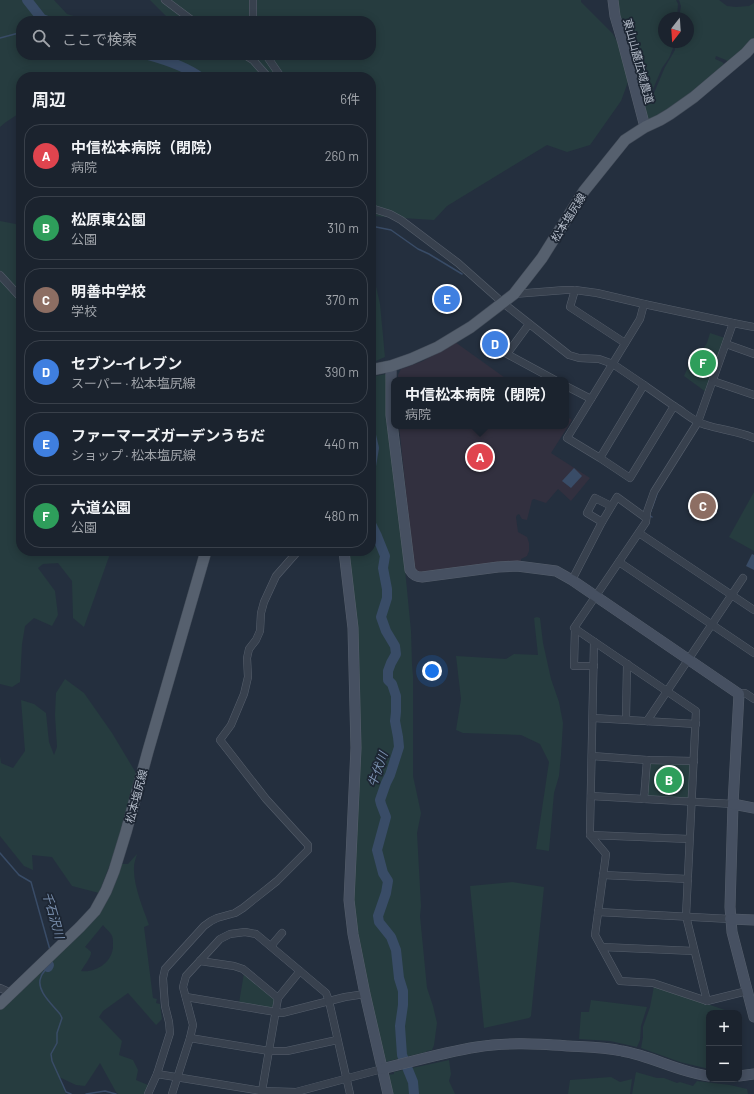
<!DOCTYPE html>
<html lang="ja">
<head>
<meta charset="utf-8">
<style>
  :root { --surface:#1b232e; --page:#282f3a; --text:#f1f3f6; --muted:#a0a4aa; --line:#39404a; --accent:#8c9099 }
  body { margin:0; font-family:Barlow,"Noto Sans JP",sans-serif; background:var(--page); color:var(--text) }
  .controls { position:absolute; right:12px; bottom:12px; display:grid; overflow:hidden; border-radius:8px; box-shadow:0 2px 10px #0003 }
  .controls button { width:36px; height:36px; display:grid; place-items:center; padding:0; border:0; border-bottom:1px solid var(--line); background:var(--surface); color:var(--text); font:20px sans-serif }
  .compass { position:absolute; left:658px; top:12px; width:36px; height:36px; border-radius:50%; background:var(--surface); box-shadow:0 2px 10px #0003; rotate:197deg }
  .you { position:absolute; left:432px; top:671px; width:14px; height:14px; margin:-10px; border:3px solid #fff; border-radius:50%; background:#1a73e8; box-shadow:0 0 0 6px #1a73e833 }
  .badge { display:grid; place-items:center; width:26px; height:26px; border-radius:50%; background:var(--accent); color:#fff; font-size:13px; font-weight:700 }
  .pin { position:absolute; translate:-50% -50%; border:2px solid #fff; box-shadow:0 1px 4px #0006 }
  .popup { position:absolute; left:391px; top:377px; width:178px; height:52px; box-sizing:border-box; display:grid; place-content:center; border-radius:8px; background:var(--surface); filter:drop-shadow(0 1px 3px #0005); font-size:13px; white-space:nowrap; color:var(--muted) }
  .popup b { font-size:15px; color:var(--text) }
  .popup::after { content:''; position:absolute; left:50%; top:100%; margin-left:-8px; border:8px solid transparent; border-top-color:var(--surface) }
  .list { margin:0; padding:0; list-style:none }
  h2 { display:flex; justify-content:space-between; align-items:center; height:52px; margin:0; padding:0 16px; font-size:17px }
  h2 small { font-size:13px; font-weight:400; color:var(--muted) }
  .list li { display:grid; grid-template-columns:26px 1fr auto; gap:12px; align-items:center; box-sizing:border-box; height:64px; margin:0 8px 8px; padding:0 8px; border:1px solid var(--line); border-radius:16px }
  .list b { display:block; font-size:15px; white-space:nowrap }
  .list p { margin:0; font-size:13px; white-space:nowrap; color:var(--muted) }
  .list em { font-size:13px; font-style:normal; color:var(--muted) }
  .icon { flex:none; width:22px; height:22px; fill:none; stroke:currentColor; stroke-width:2; stroke-linecap:round; stroke-linejoin:round }
  .map { position:relative; flex:none; width:754px; height:1094px; overflow:hidden }
  .search { position:absolute; background:var(--surface); box-shadow:0 2px 10px #0003; left:16px; top:16px; width:360px; height:44px; display:flex; align-items:center; gap:10px; box-sizing:border-box; padding:0 14px; border-radius:16px; color:var(--muted); font-size:15px }
  .panel { position:absolute; background:var(--surface); box-shadow:0 2px 10px #0003; left:16px; top:72px; width:360px; height:484px; border-radius:16px }
  .map>svg:first-child { display:block }
</style>
</head>
<body>
<div class="map">
<svg width="754" height="1094" viewBox="0 0 754 1094">
  <rect width="100%" height="100%" fill="#242f3e"/>
  <g fill="#32303f">
    <polygon points="455,342 508,380 398,380 398,375 401,369 423,361"/>
    <polygon points="566,416 572,420 551,453 590,478 571,501 558,489 546,503 534,499 532,500 527,520 522,519 519,514 517,515 516,517 518,532 527,537 529,543 529,551 527,556 521,559 521,561 497,562 420,572 416,570 414,567 399,426 566,426"/>
  </g>
  <g fill="#263c3f" fill-rule="evenodd">
    <polygon points="0,0 54,0 67,14 88,20 100,21 21,21 21,55 371,55 371,21 171,21 150,0 581,0 581,2 613,34 624,55 628,82 621,101 590,145 567,152 547,145 447,206 434,220 371,216 371,77 21,77 21,112 6,122 0,127"/>
    <polygon points="617,0 676,0 678,4 677,18 664,18 664,42 673,42 673,48 669,58 662,68 650,96 647,101 642,104 623,33"/>
    <polygon points="679,0 719,0 727,6 736,7 749,6 754,3 754,41 729,64 726,60 716,56 715,59 722,62 726,66 692,94 652,122 646,119 642,106 648,104 651,100 665,67 675,50 675,42 688,42 688,18 679,18 681,6"/>
    <polygon points="0,221 21,225 21,551 111,551 84,627 73,618 72,581 58,563 43,564 38,568 55,591 58,615 52,626 34,618 25,626 22,644 20,682 12,687 0,684"/>
    <polygon points="371,264 380,304 385,357 371,363"/>
    <polygon points="710,333 725,338 706,392 684,376 695,351 698,348 703,349 707,343"/>
    <polygon points="386,374 411,631 412,664 413,676 413,776 421,813 417,833 421,906 420,916 427,988 433,1006 437,1023 434,1045 432,1050 427,1051 426,1052 385,1062 366,984 355,914 352,886 360,753 348,551 371,551 371,377"/>
    <polygon points="754,492 754,551 729,537"/>
    <polygon points="537,617 540,618 543,643 551,679 559,702 563,723 561,755 559,776 554,793 549,851 536,849 549,762 540,744 521,735 463,733 456,730 461,699 456,656 506,659 514,654 538,655 534,618"/>
    <polygon points="65,679 84,693 112,733 136,773 116,848 99,893 72,886 52,857 32,855 33,870 24,866 0,836 0,756 1,763 13,768 25,751 21,700 34,704 46,713 49,742 54,755 57,747 55,715 56,693"/>
    <polygon points="651,762 688,764 691,766 689,797 687,799 649,796 647,794 649,764"/>
    <path d="M 137,854 C 136,858 134,862 134,867 C 133,885 143,908 149,925 L 144,927 L 153,998 L 157,999 L 156,1003 L 160,1004 L 162,1019 L 156,1025 L 128,993 L 103,1011 L 99,1017 L 122,1041 L 119,1055 L 133,1060 L 138,1070 L 136,1080 L 148,1085 L 145,1094 L 118,1094 L 116,1092 L 100,1063 L 85,1086 L 76,1085 L 59,1077 L 66,1094 L 0,1094 L 0,1009 L 90,921 L 119,864 L 128,864 ZM 103,925 C 105,928 109,931 111,934 C 113,937 113,940 113,944 C 114,961 97,973 81,971 C 83,967 92,956 91,952 C 90,951 87,948 85,947 Z"/>
    <polygon points="512,882 544,887 531,1016 529,1018 484,1028 470,886"/>
    <polygon points="244,973 272,997 275,1001 273,1006 270,1009 239,1003"/>
    <polygon points="654,986 725,1010 725,1013 709,1013 709,1069 680,1062 641,1048 643,1037 643,1027 650,1007"/>
    <polygon points="591,1000 647,1007 641,1026 640,1040 637,1047 610,1041 579,1039 581,1012 589,1012"/>
    <polygon points="449,1060 451,1074 449,1081 455,1094 392,1094 387,1075 394,1074 394,1072"/>
    <polygon points="636,1072 657,1078 664,1078 677,1083 680,1082 693,1086 697,1081 730,1085 747,1089 748,1094 632,1094"/>
    <polygon points="611,1077 620,1082 632,1079 630,1094 568,1094 570,1080"/>
  </g>
  <g fill="#394c67">
    <polygon points="574,468 582,476 571,488 562,481"/>
    <polygon points="752,554 754,555 754,570 746,566"/>
  </g>
  <g fill="none" stroke-linecap="round" stroke-linejoin="round">
    <g stroke="#394c67" stroke-width="1.5">
      <polyline points="0,38 15,34 21,33"/>
      <polyline points="371,226 391,230 418,249 429,254 462,274"/>
      <polyline points="652,508 657,494"/>
      <polyline points="651,511 649,515 652,517"/>
      <polyline points="0,853 19,875 31,882 50,950"/>
      <path d="M 48,967 C 46,970 42,973 41,977 C 35,990 53,1005 60,1014 L 62,1018 L 57,1033 L 57,1043 L 51,1054 L 52,1061 L 66,1092 L 71,1094"/>
      <polyline points="86,1094 105,1091 116,1094"/>
    </g>
    <g stroke="#394c67" stroke-width="10">
      <polyline points="27,0 42,19 47,21"/>
      <path d="M 148,55 C 166,60 185,66 200,77"/>
      <polyline points="371,435 374,448 371,466"/>
      <polyline points="371,524 377,536 385,556 383,568 387,589 387,598 381,617 386,631 395,646 396,654 391,663 388,671 388,680 392,684 396,696 396,712 395,721 398,737 399,747 390,775 386,783 380,800 381,804 386,817 377,850 383,873 388,881 386,893 378,916 379,922 391,937 396,950 399,978 403,991 403,1005 400,1026 402,1055 413,1082 414,1094"/>
      <polyline points="48,967 49,965"/>
    </g>
    <g stroke="#565f6c" stroke-width="8">
      <g id="street">
        <polyline points="165,0 193,21"/>
        <polyline points="253,0 253,21"/>
        <polyline points="245,55 253,60 268,77"/>
        <polyline points="266,55 281,77"/>
        <polyline points="371,208 390,214 401,220 458,263 503,303 569,355 579,358 599,359 613,364 644,385"/>
        <polyline points="0,275 21,298"/>
        <polyline points="575,290 570,307 625,343"/>
        <polyline points="514,294 565,290 575,290 597,293 644,304 733,323 754,327"/>
        <polyline points="529,324 507,354 555,380"/>
        <polyline points="726,344 754,354"/>
        <polyline points="713,381 754,395"/>
        <polyline points="566,386 591,399 640,319 644,304"/>
        <polyline points="591,399 567,438 600,458 644,385 674,406 630,478 600,458"/>
        <path d="M 674,406 C 684,412 694,422 706,425 C 722,430 738,431 754,438"/>
        <polyline points="602,522 587,513 595,498 611,506"/>
        <polyline points="639,533 754,610"/>
        <polyline points="619,562 754,653"/>
        <polyline points="572,580 602,522 617,497 646,518"/>
        <polyline points="575,628 574,666 594,666"/>
        <polyline points="594,642 590,829 590,835 606,854 595,935 620,981 653,983 707,1001 747,991"/>
        <polyline points="739,694 745,693 754,699"/>
        <polyline points="593,718 696,724"/>
        <polyline points="626,719 627,664"/>
        <polyline points="647,721 743,578"/>
        <polyline points="592,756 647,760 694,761"/>
        <polyline points="591,796 733,804"/>
        <polyline points="644,799 647,760"/>
        <polyline points="590,835 689,839"/>
        <polyline points="603,875 688,879"/>
        <polyline points="598,912 730,919"/>
        <polyline points="271,946 282,933"/>
        <polyline points="602,947 694,951"/>
        <polyline points="200,961 234,966 243,969 278,998"/>
        <polyline points="0,988 11,993"/>
        <polyline points="186,997 282,1013 345,997 365,994"/>
        <polyline points="707,1001 686,916 696,711 574,628 646,522 647,512 654,492 698,422 733,323"/>
        <polyline points="190,1038 269,1051 287,1051 337,1040"/>
        <polyline points="157,1074 262,1091 296,1092 382,1069"/>
        <polyline points="148,1094 157,1074 170,1033 169,1022 165,1006 164,993 163,978 165,969 204,926 211,921 217,918 235,913 243,908 277,881 308,850 308,845 266,799 220,740 231,725 244,694 248,677 247,658 249,649 256,640 260,631 261,613 264,602 276,576 298,551"/>
        <polyline points="172,1094 190,1038 193,1025 183,987 186,976 220,939 230,934 245,932 256,934 326,993 329,1001 350,1094"/>
        <polyline points="263,1094 262,1091 278,998 300,971"/>
      </g>
    </g>
    <g stroke="#565f6c" stroke-width="11">
      <g id="secondary">
        <polyline points="613,0 615,16 623,43 645,127"/>
        <path d="M 391,366 L 391,415 L 410,570 C 413,575 416,577 422,577 L 498,567 L 517,566 L 556,571 L 572,580 L 739,694 L 733,804 L 730,907 L 732,932 L 754,1017"/>
        <polyline points="344,551 353,628 356,748 349,900 353,934 365,994 388,1094"/>
        <polyline points="733,804 754,808"/>
        <polyline points="730,919 754,920"/>
        <path d="M 382,1069 C 414,1061 445,1052 477,1047 C 507,1042 537,1044 568,1046 C 586,1047 604,1047 622,1051 C 652,1056 678,1072 709,1076"/>
        <polyline points="739,1076 754,1074"/>
      </g>
    </g>
    <g stroke="#414a57" stroke-width="12">
      <g id="primary">
        <polyline points="371,370 391,366 411,359 438,347 471,327 514,294 542,258 584,191 625,140 645,127 660,120 670,114 694,97 746,53 754,44"/>
        <polyline points="0,1004 80,927 95,911 106,891 114,871 126,832 148,751 206,551"/>
      </g>
    </g>
    <use href="#street" stroke="#38414e" stroke-width="7"/>
    <use href="#secondary" stroke="#465061" stroke-width="10"/>
    <use href="#primary" stroke="#56606e" stroke-width="11"/>
  </g>
  <g text-anchor="middle" dominant-baseline="central" stroke-width="3.5" stroke-linejoin="round" paint-order="stroke">
    <g font-size="11" fill="#b4bcc9" stroke="#1d2633">
      <text transform="translate(639 61) rotate(75)">東山山麓広域農道</text>
      <text transform="translate(568 217) rotate(-58)">松本塩尻線</text>
      <text transform="translate(136 796) rotate(-75)">松本塩尻線</text>
    </g>
    <g font-size="12" font-style="italic" fill="#7c92b1" stroke="#1d2633">
      <text transform="translate(377 769) rotate(-71)">牛伏川</text>
      <text transform="translate(54 915) rotate(74)">千石沢川</text>
    </g>
  </g>
</svg>
<div class="controls">
<button>+</button>
<button>−</button>
</div>
<svg class="compass" viewBox="-18 -18 36 36"><path d="M0-13l5 13h-10z" fill="#e53935"/><path d="M0 13l5-13h-10z" fill="#a0a4aa"/></svg>
<div class="you"></div>
<div class="pin badge" style="left:480px;top:457px;background:#e0444e">A</div>
<div class="popup"><b>中信松本病院（閉院）</b>病院</div>
<div class="pin badge" style="left:669px;top:780px;background:#2e9e5b">B</div>
<div class="pin badge" style="left:703px;top:506px;background:#8d6e63">C</div>
<div class="pin badge" style="left:495px;top:344px;background:#3f7fe0">D</div>
<div class="pin badge" style="left:447px;top:299px;background:#3f7fe0">E</div>
<div class="pin badge" style="left:703px;top:363px;background:#2e9e5b">F</div>
<div class="search"><svg class="icon" aria-label="search" viewBox="0 0 24 24"><circle cx="10" cy="10" r="6"/><path d="M15 15l6 6"/></svg>ここで検索</div>
<section class="panel">
<h2>周辺<small>6件</small></h2>
<ul class="list">
<li><span class="badge" style="background:#e0444e">A</span><div><b>中信松本病院（閉院）</b><p>病院</p></div><em>260 m</em></li>
<li><span class="badge" style="background:#2e9e5b">B</span><div><b>松原東公園</b><p>公園</p></div><em>310 m</em></li>
<li><span class="badge" style="background:#8d6e63">C</span><div><b>明善中学校</b><p>学校</p></div><em>370 m</em></li>
<li><span class="badge" style="background:#3f7fe0">D</span><div><b>セブン-イレブン</b><p>スーパー · 松本塩尻線</p></div><em>390 m</em></li>
<li><span class="badge" style="background:#3f7fe0">E</span><div><b>ファーマーズガーデンうちだ</b><p>ショップ · 松本塩尻線</p></div><em>440 m</em></li>
<li><span class="badge" style="background:#2e9e5b">F</span><div><b>六道公園</b><p>公園</p></div><em>480 m</em></li>
</ul>
</section>
</div>
</body>
</html>
